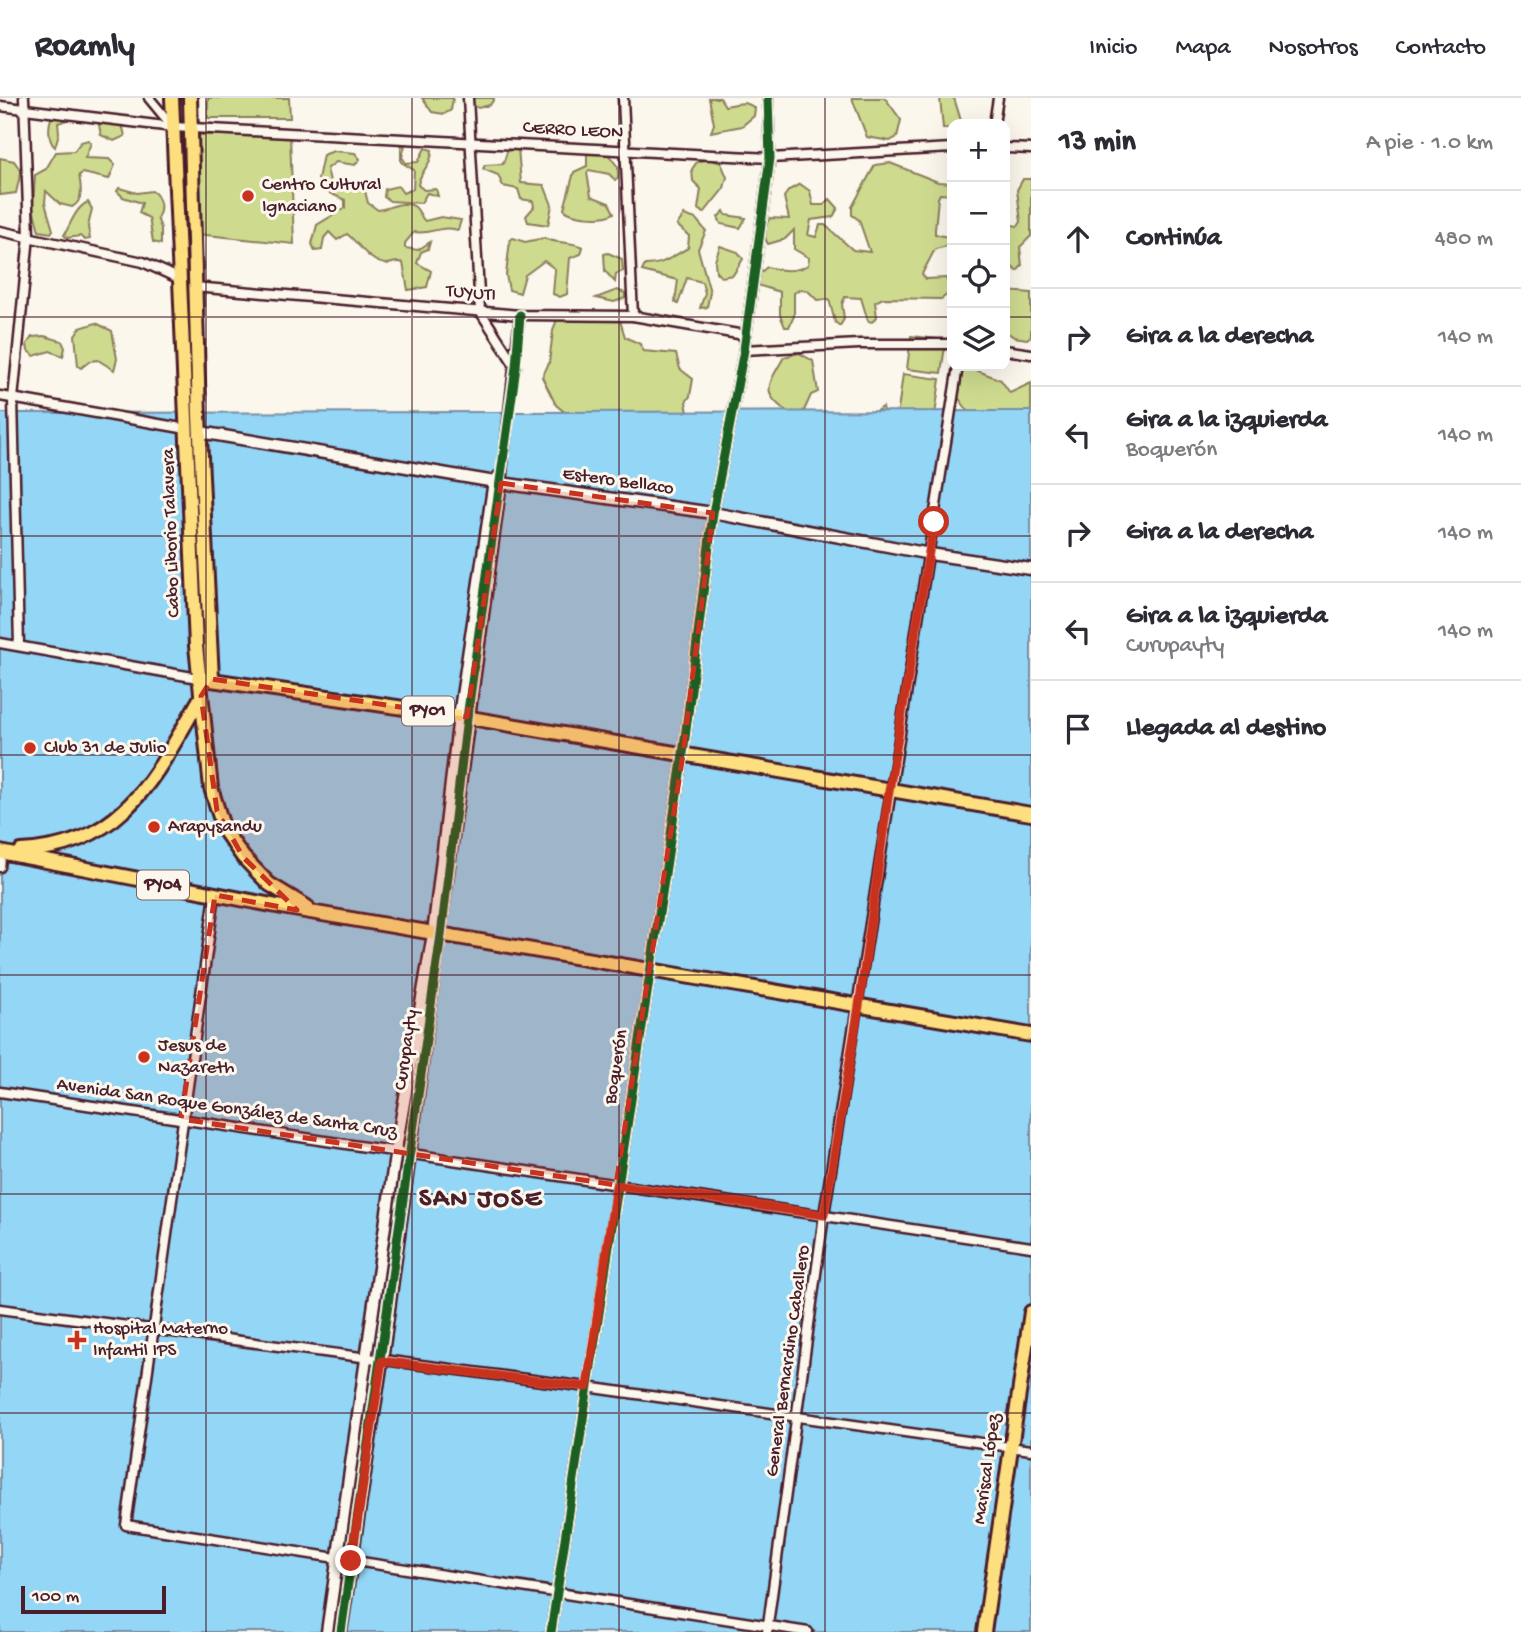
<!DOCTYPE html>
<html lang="es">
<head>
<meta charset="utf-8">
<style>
  :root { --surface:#fff; --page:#f7f7f7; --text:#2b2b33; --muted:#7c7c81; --line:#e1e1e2 }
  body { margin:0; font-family:"Gochi Hand",sans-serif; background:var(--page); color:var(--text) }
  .controls { position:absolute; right:21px; top:21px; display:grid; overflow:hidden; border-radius:14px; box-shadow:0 7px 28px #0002 }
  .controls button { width:63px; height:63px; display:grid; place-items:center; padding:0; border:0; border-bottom:2px solid var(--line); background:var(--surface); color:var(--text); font:35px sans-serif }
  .scale { position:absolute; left:21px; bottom:18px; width:145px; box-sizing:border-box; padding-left:7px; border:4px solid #4a1f2b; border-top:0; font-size:19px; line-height:24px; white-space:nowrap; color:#4a1f2b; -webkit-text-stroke:5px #fbf7ec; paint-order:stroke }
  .stop { position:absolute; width:21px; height:21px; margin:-16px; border:5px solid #c8321e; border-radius:50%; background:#fff }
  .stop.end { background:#c8321e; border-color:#fff; box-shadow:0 2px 7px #0008 }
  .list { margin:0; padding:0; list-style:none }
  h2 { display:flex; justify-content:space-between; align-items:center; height:91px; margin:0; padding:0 28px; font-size:30px }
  h2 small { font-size:23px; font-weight:400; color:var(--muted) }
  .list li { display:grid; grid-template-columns:46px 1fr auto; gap:21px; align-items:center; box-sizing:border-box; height:98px; padding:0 28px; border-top:2px solid var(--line) }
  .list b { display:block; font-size:26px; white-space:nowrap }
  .list p { margin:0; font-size:23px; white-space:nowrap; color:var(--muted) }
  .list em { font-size:23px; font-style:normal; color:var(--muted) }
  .icon { flex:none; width:38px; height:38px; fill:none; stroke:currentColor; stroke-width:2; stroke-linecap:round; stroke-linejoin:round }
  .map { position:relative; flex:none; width:1031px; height:1534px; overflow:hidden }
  header { display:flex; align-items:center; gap:42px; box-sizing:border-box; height:98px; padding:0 35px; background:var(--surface); border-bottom:2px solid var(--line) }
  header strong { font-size:33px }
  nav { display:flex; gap:38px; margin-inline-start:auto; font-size:24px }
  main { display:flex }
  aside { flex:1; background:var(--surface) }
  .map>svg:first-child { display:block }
</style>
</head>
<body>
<header>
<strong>Roamly</strong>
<nav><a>Inicio</a><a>Mapa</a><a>Nosotros</a><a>Contacto</a></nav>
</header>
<main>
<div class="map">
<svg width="1031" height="1534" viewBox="0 0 1031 1534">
  <rect width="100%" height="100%" fill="#fbf7ec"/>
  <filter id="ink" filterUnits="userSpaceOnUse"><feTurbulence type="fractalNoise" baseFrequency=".0143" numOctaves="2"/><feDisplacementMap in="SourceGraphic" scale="14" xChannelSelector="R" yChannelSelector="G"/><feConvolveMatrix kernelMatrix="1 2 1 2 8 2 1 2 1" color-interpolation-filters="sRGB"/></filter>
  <g filter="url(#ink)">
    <g fill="#cedb8f" stroke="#8c7d5d" stroke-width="2">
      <polygon points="208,0 289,0 290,20 208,20"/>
      <polygon points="422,0 453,0 451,12 444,16 432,14"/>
      <polygon points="471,0 494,0 494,1 490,7 478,10 471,5"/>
      <path d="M 709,0 L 720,0 L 725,8 C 738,7 743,1 755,10 L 754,18 L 742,28 L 711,34 L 714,26 Z"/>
      <polygon points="852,0 885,0 901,22 897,39 890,43 867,39"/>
      <polygon points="940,0 954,0 962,26 952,26 952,31 943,30"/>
      <path d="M 53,16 L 68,18 L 70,21 L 58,25 L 59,35 L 55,49 C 47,42 48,25 53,16 Z"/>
      <path d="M 101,20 C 115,23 128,20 142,24 L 144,29 L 122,26 L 125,38 L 114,43 L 101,37 L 98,22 Z"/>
      <polygon points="195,37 290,37 294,146 197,136"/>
      <path d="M 88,42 L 91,45 L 85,60 L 109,61 L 115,67 L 109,81 L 83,75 L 79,77 C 81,88 84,103 72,109 L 60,106 L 46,93 L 45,105 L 53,132 L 51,135 L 39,133 L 33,110 L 35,77 L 46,71 L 56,54 L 74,53 L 81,44 Z"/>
      <path d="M 405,47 L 402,59 L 406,65 L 418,64 L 425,50 L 432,52 C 432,68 420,72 418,87 L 424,92 L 436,91 L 438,98 L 427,95 L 421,105 L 390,103 L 384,99 L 385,91 L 398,88 L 403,95 L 413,91 L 414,72 L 401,64 L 401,48 Z"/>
      <polygon points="513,50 518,50 521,85 544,87 552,107 548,127 528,124 526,118 534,109 533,103 521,101 518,91 503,88 498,77 483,71 485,67 503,66 507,54"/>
      <path d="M 593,50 L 604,51 L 618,69 L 618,81 L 615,82 L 609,76 L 589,72 L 587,75 L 591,98 L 609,105 L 614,115 C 604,122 571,119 564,111 L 574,74 L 587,68 L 587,55 Z"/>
      <path d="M 334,53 L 355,55 L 360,61 L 355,67 L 336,64 L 327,71 L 331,87 C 344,90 352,86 364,89 L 368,105 L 378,112 C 388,111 405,101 415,109 C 420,113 420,119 425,123 L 441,119 L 461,122 L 458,132 C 437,127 432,137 414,134 L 405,145 L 405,150 L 418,152 L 430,144 L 428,151 L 421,154 L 417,165 L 431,173 L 427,189 L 408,192 L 403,165 C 395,162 394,166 387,166 C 370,166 359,145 347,136 L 337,142 L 329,134 L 324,140 L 322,152 L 315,153 L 312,146 L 317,127 L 345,110 L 345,102 L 327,94 L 318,81 L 323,57 Z"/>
      <polygon points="0,60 14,63 21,73 16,95 0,97"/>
      <polygon points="709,61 721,65 727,79 724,90 704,115 698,111 701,91 693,83 692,71 697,64"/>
      <path d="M 890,65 L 938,84 L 952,85 L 952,97 L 940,96 L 938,100 L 935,132 L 935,136 L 952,140 L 952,147 L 935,151 L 922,176 L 926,181 L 946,180 L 951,194 L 941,201 L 883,200 L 875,204 L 877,219 L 872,224 L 868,223 L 861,200 L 845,199 L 842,206 L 844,221 L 840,228 L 835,224 L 829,201 L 817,202 L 808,193 L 801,191 L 794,195 L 794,218 L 789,229 L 785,229 L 780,217 L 780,194 L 757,187 L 755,179 L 767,169 C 781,172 794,175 808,167 L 809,160 L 794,151 L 794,132 L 785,141 L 768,146 C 763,139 765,127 770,120 L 789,121 L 784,99 L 789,92 L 800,86 L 810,93 L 813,107 L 824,107 L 830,101 L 838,110 L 833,119 L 811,122 L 808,137 L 816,139 L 820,127 L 825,127 L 853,152 L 870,154 L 859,122 L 852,117 L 852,109 L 875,67 Z"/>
      <polygon points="1023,81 1031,81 1031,138 1020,149 1022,168 1017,173 1007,165 1009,134 1005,126 1018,128 1021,124 1017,92"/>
      <path d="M 119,90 L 137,95 L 152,93 C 161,99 163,111 157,120 L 161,130 L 161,146 L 153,144 L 149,120 L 139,115 L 142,105 L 123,99 L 117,93 Z"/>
      <path d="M 88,104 L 92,111 L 88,129 L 90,141 L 85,142 L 80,138 L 67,140 L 64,137 C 71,126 75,110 88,104 Z"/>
      <polygon points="724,113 726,117 746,120 740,130 721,126 718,119"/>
      <path d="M 684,117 L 696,121 L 706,133 L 698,151 L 710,194 L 707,209 L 700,210 L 705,195 L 702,184 L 687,180 L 678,206 L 675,204 L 678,182 L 642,173 L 645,167 C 664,167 673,158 688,150 L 689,138 L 677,127 Z"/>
      <path d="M 513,140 L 525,144 L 544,140 C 555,146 570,143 583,149 L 581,156 L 570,160 L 567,196 L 560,199 L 553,196 L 555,171 L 544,163 L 525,177 L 520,195 L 509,192 L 506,177 L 510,142 Z"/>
      <polygon points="720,148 738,154 743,161 733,177 721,179 716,174 715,163"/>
      <polygon points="608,155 622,161 623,173 616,176 615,184 605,173 604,156"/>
      <polygon points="617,192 625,195 625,200 614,204 596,200"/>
      <polygon points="1005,193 1031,195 1031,238 1027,241 1014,239 1005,233"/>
      <polygon points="560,212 618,216 625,239 640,246 643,253 676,256 680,271 693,281 690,298 686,304 689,320 567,316 556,307 542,279 549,265 553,233"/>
      <polygon points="96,225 112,233 117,261 114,272 98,262 90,263 81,270 78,268 75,237 80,230"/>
      <polygon points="44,238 62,243 65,250 63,258 50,253 34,258 28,253 27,246 32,239"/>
      <polygon points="911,238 946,242 941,275 907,271"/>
      <path d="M 799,255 L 813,263 L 818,294 L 811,297 L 798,326 C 822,347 838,336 867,335 L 876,313 L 883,309 L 884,316 L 896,327 L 903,276 L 940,281 L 933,332 L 896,327 L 907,341 L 921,343 L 925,357 L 924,376 C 908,385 887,387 875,370 L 867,371 L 864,386 L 859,393 L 854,379 L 848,376 L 811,384 L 799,412 L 784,407 L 782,392 L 754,356 L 756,349 L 769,341 L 777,341 L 789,331 L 791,316 C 758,295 769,286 784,259 Z"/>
      <polygon points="956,268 966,268 1001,282 1010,295 1031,285 1031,346 971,317 952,291"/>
    </g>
    <polygon fill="#94d6f6" stroke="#768da5" stroke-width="2" points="1031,313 1031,1534 0,1534 0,315"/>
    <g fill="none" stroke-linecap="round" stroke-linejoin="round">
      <g stroke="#4a1f2b" stroke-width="13">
        <g id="minor">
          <polyline points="149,0 173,29"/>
          <polyline points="468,0 480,213 516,269"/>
          <polyline points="623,0 633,218"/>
          <polyline points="0,8 173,29 770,60 952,50"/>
          <polyline points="994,26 998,0"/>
          <polyline points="1005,50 1031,51"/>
          <polyline points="0,133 143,164 180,181"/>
          <polyline points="194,189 520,217 633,218 744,237"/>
          <polyline points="744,252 859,246 952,246"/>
          <polyline points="1005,252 1031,256"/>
          <polyline points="0,298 187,331"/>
          <polyline points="502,375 520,217"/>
          <polyline points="0,545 198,580"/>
          <polyline points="19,548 13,301 29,138 24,0"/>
          <polyline points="0,769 2,754"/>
          <polyline points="215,797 126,1427 808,1534"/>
          <polyline points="0,994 1031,1149"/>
          <polyline points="0,1211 587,1289 1031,1352"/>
          <polyline points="551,1534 683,656 713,415 744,252 770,60 768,0"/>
          <polyline points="767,1534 824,1117 958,268"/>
        </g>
      </g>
      <g stroke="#4a1f2b" stroke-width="15">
        <g id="tertiary">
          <polyline points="200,334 501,385 713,415 930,456 1031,471"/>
          <polyline points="327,1534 396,1051 433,836 459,618 494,383 502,375"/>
          <polyline points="341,1534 382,1263 502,376"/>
        </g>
      </g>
      <g stroke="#4a1f2b" stroke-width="18">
        <polyline id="primary" points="984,1534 1031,1214"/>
      </g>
      <g stroke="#4a1f2b" stroke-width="18">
        <g id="trunk">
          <polyline points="172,0 196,548 211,690 224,732 243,759 269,786 307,809"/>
          <polyline points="190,0 199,318 212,581"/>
          <polyline points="198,580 459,618 1031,716"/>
          <path d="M 21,753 C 125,748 154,679 201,599"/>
          <polyline points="0,754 287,810 1031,937"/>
        </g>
      </g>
      <use href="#minor" stroke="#fbf7ec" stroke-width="8"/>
      <use href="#tertiary" stroke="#fbf7ec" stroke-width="10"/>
      <use href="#primary" stroke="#fddf80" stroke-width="12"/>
      <use href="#trunk" stroke="#fddf80" stroke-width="12"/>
      <g stroke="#fbf7ec" stroke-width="13">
        <g id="cycleway">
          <polyline points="341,1534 441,837 467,620 516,269 520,217"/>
          <polyline points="551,1534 683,656 713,415 744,252 770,60 768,0"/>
        </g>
      </g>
      <use href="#cycleway" stroke="#1b5e20" stroke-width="9"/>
    </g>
  </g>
  <g fill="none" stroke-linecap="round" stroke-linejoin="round" filter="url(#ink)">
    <polyline stroke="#c8321e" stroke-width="9" points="351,1463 382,1263 587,1289 616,1087 824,1117 859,908 889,693 934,424"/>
  </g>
  <path fill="#c8321e" fill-opacity="0.2" stroke="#c8321e" stroke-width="5" stroke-dasharray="14 9" stroke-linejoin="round" d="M 501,385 L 713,415 L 683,656 L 616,1087 L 181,1021 L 215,797 L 297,812 L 243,759 L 217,713 L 201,598 L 212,581 L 467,619 Z"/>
  <path fill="none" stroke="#4a1f2b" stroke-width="2" stroke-opacity="0.55" d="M 206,0 L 206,1534M 412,0 L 412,1534M 619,0 L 619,1534M 825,0 L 825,1534M 0,219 L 952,219M 1005,219 L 1031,219M 0,438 L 1031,438M 0,657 L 1031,657M 0,877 L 1031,877M 0,1096 L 1031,1096M 0,1315 L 1031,1315"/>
  <g fill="#c8321e" stroke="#fbf7ec" stroke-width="2.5">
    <circle cx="248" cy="98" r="7"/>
    <circle cx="30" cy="650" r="7"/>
    <circle cx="154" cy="729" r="7"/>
    <circle cx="144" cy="959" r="7"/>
    <path d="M73.5 1231.5h7v7h7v7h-7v7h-7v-7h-7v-7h7z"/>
  </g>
  <g text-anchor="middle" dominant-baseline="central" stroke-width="6" stroke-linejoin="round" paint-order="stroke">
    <g fill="#fbf7ec" stroke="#7f6065" stroke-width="2">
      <rect x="402" y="598.5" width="52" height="29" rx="5"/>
      <rect x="137" y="772.5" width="52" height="29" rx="5"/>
    </g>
    <g font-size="18" font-weight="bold" fill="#4a1f2b">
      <text x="428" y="613">PY01</text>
      <text x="163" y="787">PY04</text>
    </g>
    <g font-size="19" fill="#4a1f2b" stroke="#fbf7ec">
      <text transform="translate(573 33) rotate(3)">CERRO LEON</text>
      <text transform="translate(471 196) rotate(5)">TUYUTI</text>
      <text transform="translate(618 384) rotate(8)">Estero Bellaco</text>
      <text transform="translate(172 435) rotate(-92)">Cabo Liborio Talavera</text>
      <text transform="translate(407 952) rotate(-82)">Curupayty</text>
      <text transform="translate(617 969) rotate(-81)">Boquerón</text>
      <text transform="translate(227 1011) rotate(8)">Avenida San Roque González de Santa Cruz</text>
      <text transform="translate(789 1263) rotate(-82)">General Bernardino Caballero</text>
      <text transform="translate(988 1371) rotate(-82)">Mariscal López</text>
    </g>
    <g font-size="19" fill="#4a1f2b" stroke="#fbf7ec" text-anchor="start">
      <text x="262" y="87">Centro Cultural<tspan x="262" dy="22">Ignaciano</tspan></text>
      <text x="44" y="650">Club 31 de Julio</text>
      <text x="168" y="729">Arapysandu</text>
      <text x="158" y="948">Jesus de<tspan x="158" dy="22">Nazareth</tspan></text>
      <text x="93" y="1231">Hospital Materno<tspan x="93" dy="22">Infantil IPS</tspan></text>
    </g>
    <g font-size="26" font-weight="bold" letter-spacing="2" fill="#4a1f2b" stroke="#fbf7ec">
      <text x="481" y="1102">SAN JOSE</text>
    </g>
  </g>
</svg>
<div class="controls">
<button>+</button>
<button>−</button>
<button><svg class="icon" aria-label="locate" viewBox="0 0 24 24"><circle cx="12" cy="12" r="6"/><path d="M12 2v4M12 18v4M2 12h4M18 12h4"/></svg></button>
<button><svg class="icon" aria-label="layers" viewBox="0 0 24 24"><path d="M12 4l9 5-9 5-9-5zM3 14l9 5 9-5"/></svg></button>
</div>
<div class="scale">100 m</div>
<div class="stop" style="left:934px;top:424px"></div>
<div class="stop end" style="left:351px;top:1463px"></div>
</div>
<aside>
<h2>13 min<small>A pie · 1.0 km</small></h2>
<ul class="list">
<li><svg class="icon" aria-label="ahead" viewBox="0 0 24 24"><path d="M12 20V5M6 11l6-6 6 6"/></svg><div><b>Continúa</b></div><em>480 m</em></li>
<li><svg class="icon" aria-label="right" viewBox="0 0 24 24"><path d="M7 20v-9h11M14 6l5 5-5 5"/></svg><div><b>Gira a la derecha</b></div><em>140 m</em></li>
<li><svg class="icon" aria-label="left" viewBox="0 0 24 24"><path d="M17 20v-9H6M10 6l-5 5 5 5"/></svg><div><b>Gira a la izquierda</b><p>Boquerón</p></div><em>140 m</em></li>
<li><svg class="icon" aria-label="right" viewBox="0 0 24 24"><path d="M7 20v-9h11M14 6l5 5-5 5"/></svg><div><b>Gira a la derecha</b></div><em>140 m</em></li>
<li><svg class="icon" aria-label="left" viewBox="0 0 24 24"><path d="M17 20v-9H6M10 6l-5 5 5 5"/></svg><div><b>Gira a la izquierda</b><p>Curupayty</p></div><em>140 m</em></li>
<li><svg class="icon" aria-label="arrive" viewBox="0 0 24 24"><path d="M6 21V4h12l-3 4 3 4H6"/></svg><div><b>Llegada al destino</b></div></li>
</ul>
</aside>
</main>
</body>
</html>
